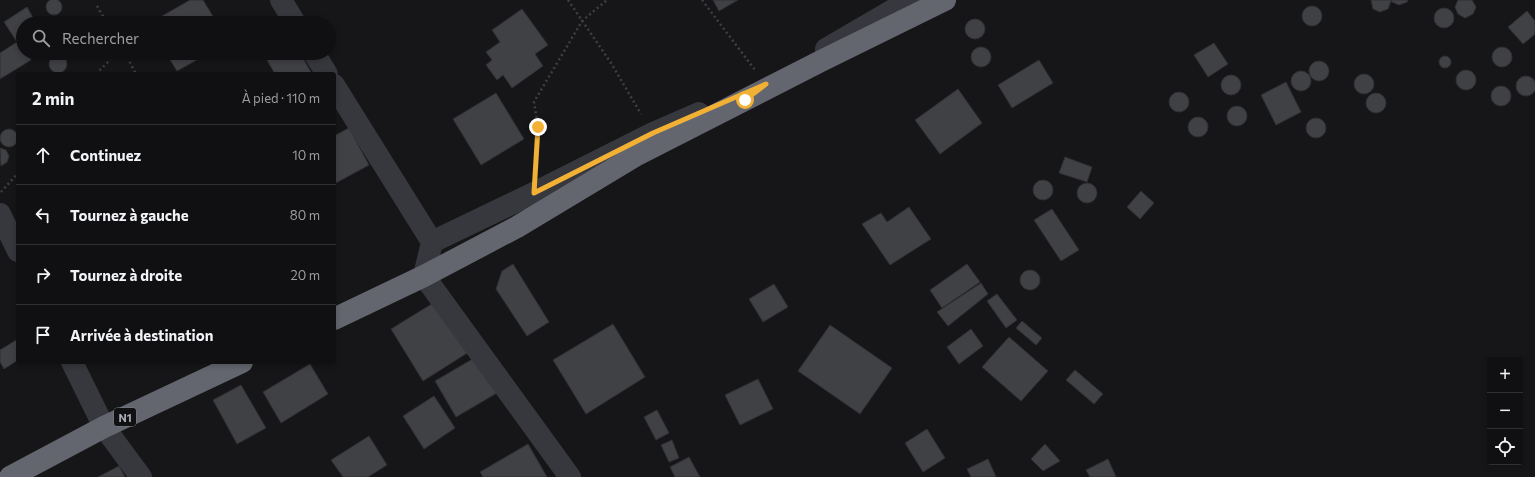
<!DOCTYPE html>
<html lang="fr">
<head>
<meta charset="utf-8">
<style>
  :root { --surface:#101012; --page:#19191b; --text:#f1f3f6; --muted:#9c9d9f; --line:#303032 }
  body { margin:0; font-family:Commissioner,sans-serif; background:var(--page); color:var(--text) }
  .controls { position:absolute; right:12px; bottom:12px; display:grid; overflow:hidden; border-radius:4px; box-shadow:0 2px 6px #0003 }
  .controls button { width:36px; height:36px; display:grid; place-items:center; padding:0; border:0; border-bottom:1px solid var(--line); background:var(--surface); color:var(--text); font:20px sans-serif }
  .stop { position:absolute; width:12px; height:12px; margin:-9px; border:3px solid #f2b134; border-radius:50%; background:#fff }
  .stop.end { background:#f2b134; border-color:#fff; box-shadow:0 1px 4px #0008 }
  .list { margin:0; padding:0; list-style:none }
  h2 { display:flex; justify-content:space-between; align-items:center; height:52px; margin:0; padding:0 16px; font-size:17px }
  h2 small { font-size:13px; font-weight:400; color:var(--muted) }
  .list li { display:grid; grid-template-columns:26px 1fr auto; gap:12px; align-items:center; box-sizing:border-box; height:60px; padding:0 16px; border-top:1px solid var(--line) }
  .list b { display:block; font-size:15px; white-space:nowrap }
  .list em { font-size:13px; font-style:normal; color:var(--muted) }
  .icon { flex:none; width:22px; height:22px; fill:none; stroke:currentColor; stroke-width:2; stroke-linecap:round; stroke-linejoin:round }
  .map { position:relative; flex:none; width:1535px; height:477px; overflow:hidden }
  .search { position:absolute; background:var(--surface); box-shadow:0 2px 6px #0003; left:16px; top:16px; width:320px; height:44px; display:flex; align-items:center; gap:10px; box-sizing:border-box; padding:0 14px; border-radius:22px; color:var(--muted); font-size:15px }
  .panel { position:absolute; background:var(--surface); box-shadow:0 2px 6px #0003; left:16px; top:72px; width:320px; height:292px; border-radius:4px }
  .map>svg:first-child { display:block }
</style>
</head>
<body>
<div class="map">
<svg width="1535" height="477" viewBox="0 0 1535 477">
  <rect width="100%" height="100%" fill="#161618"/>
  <g fill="#404145" stroke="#303034">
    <circle cx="54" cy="7" r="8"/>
    <polygon points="190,0 203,0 217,23 150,23"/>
    <polygon points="713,0 738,0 719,11"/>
    <polygon points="1371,0 1390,0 1391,1 1388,9 1380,12 1373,9"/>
    <polygon points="1391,0 1408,0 1407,2 1399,5 1392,2"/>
    <polygon points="1458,0 1472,0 1476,7 1473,14 1465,18 1458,14 1455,7"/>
    <circle cx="1312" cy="16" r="10"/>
    <polygon points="27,7 36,23 23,23 23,53 27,53 31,60 0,79 0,53 17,42 4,22"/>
    <circle cx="1444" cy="18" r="10"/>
    <polygon points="522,9 548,45 535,54 543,66 512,88 503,75 497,80 486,65 492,60 486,52 500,42 492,30"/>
    <polygon points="1527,11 1535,21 1535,34 1523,44 1508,27"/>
    <circle cx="975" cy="29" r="10"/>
    <polygon points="1214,43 1228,64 1208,77 1194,55"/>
    <circle cx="1502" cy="57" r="10"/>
    <circle cx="981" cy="57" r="10"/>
    <polygon points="166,53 209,53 177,71"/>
    <polygon points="263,53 300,53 312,74 275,74"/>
    <circle cx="58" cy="64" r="9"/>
    <circle cx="1445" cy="62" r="6"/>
    <polygon points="1039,60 1053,83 1012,108 998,85"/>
    <circle cx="1319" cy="71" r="10"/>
    <circle cx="1466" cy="80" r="10"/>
    <circle cx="1301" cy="81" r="10"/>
    <circle cx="1364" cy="84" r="10"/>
    <circle cx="1231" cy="85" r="10"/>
    <circle cx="1526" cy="86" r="10"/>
    <polygon points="1286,82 1301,112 1276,125 1261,95"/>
    <circle cx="1501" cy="96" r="10"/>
    <polygon points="958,89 982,123 940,154 915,120"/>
    <circle cx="1179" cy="102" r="10"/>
    <polygon points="496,93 524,139 481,165 453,119"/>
    <circle cx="1376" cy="103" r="10"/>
    <circle cx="1237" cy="116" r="10"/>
    <circle cx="1198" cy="127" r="10"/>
    <circle cx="1316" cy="128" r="10"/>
    <polygon points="349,128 369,165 334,184 334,136"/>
    <circle cx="9" cy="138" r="9"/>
    <polygon points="0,148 6,150 9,156 7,162 1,166"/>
    <polygon points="1065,157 1092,167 1087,182 1059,173"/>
    <circle cx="1043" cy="190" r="10"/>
    <circle cx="1087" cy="193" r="10"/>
    <polygon points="1141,191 1154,203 1140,219 1127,207"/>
    <polygon points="909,207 931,239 890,265 862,224 881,213 887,222"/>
    <polygon points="1052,209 1079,250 1061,261 1034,220"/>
    <polygon points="513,264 549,322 527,336 496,289 502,271"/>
    <polygon points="967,264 980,282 942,308 930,290"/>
    <circle cx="1030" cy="280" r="10"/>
    <polygon points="981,283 988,294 948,326 937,312"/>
    <polygon points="774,284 788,307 763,322 749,299"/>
    <polygon points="997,294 1017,320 1006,328 987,301"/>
    <polygon points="440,299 472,350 423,381 391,329"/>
    <polygon points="1022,321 1042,338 1036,345 1016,328"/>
    <polygon points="613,324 645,377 586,414 553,360"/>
    <polygon points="830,325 892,368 860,414 798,371"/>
    <polygon points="971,329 983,346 959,364 947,347"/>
    <polygon points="1009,337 1048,371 1021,401 982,367"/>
    <polygon points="18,339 18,360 4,369 0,362 0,350"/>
    <polygon points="476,357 497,393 456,417 435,381"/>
    <polygon points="310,364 328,394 281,423 263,392"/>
    <polygon points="1075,370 1103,394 1094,404 1066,380"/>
    <polygon points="758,379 773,409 740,425 725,395"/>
    <polygon points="241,385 266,428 237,444 213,400"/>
    <polygon points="434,396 455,428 424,449 403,416"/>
    <polygon points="657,410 669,433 656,440 644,417"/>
    <polygon points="927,429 945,458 923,472 905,443"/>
    <polygon points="369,436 387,465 368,477 343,477 331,460"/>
    <polygon points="672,440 679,458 669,462 661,445"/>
    <polygon points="528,444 547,477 483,477 480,472"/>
    <polygon points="1045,444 1060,461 1043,471 1031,459"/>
    <polygon points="689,457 700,477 675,477 670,467"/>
    <polygon points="988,459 996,477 971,477 967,469"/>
    <polygon points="1108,459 1116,477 1090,477 1086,470"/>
    <polygon points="119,466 125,477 98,477"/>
  </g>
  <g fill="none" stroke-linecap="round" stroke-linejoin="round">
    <g stroke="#3d3f44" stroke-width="2.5" stroke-dasharray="2 3" stroke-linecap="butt">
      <polyline points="568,0 611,63 641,114"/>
      <polyline points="702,0 755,70"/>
      <polyline points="97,6 107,23"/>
      <polyline points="125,53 136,74"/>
      <polyline points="96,74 117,53"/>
      <polyline points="535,168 538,127 534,102 582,21 607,0"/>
      <polyline points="1,192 18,173"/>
    </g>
    <g stroke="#37383d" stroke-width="22">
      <polyline points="281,0 295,23"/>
      <polyline points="826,49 910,0"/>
      <polyline points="314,53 327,74"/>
      <polyline points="334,85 432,242 424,276 570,477"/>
      <polyline points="0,214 18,251"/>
      <polyline points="432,242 534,193 653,133 699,113"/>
      <polyline points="72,362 104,427 141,477"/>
    </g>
    <g stroke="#63666e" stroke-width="22">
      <polyline points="334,319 424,276 517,227 635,156 821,61 945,0"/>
      <polyline points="10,477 104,427 242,362"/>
    </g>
  </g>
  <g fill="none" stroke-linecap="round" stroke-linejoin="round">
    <polyline stroke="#f2b134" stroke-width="5" points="538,127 534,193 653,133 766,84 745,100"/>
  </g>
  <g text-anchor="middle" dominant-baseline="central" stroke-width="3.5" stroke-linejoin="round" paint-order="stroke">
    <rect fill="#111113" stroke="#7b7e86" stroke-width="1" x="114" y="408" width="22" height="18" rx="3"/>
    <g font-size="11" font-weight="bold" fill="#a8adb8">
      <text x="125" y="417">N1</text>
    </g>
  </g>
</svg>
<div class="controls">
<button>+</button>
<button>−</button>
<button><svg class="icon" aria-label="locate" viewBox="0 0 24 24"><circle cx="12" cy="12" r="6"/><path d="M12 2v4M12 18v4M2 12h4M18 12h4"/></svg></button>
</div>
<div class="stop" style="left:745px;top:100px"></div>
<div class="stop end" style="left:538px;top:127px"></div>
<div class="search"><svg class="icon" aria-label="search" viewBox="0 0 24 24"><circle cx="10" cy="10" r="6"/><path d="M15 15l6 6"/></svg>Rechercher</div>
<section class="panel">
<h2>2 min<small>À pied · 110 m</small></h2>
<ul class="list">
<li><svg class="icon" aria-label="ahead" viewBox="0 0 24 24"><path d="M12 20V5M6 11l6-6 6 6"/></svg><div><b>Continuez</b></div><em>10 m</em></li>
<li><svg class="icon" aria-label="left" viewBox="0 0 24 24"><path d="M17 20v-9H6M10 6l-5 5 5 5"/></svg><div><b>Tournez à gauche</b></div><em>80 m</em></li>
<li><svg class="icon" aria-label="right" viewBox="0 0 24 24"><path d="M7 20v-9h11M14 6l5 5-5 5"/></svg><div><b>Tournez à droite</b></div><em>20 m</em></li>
<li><svg class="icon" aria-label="arrive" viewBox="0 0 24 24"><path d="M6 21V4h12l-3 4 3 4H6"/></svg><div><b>Arrivée à destination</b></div></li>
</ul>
</section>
</div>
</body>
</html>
